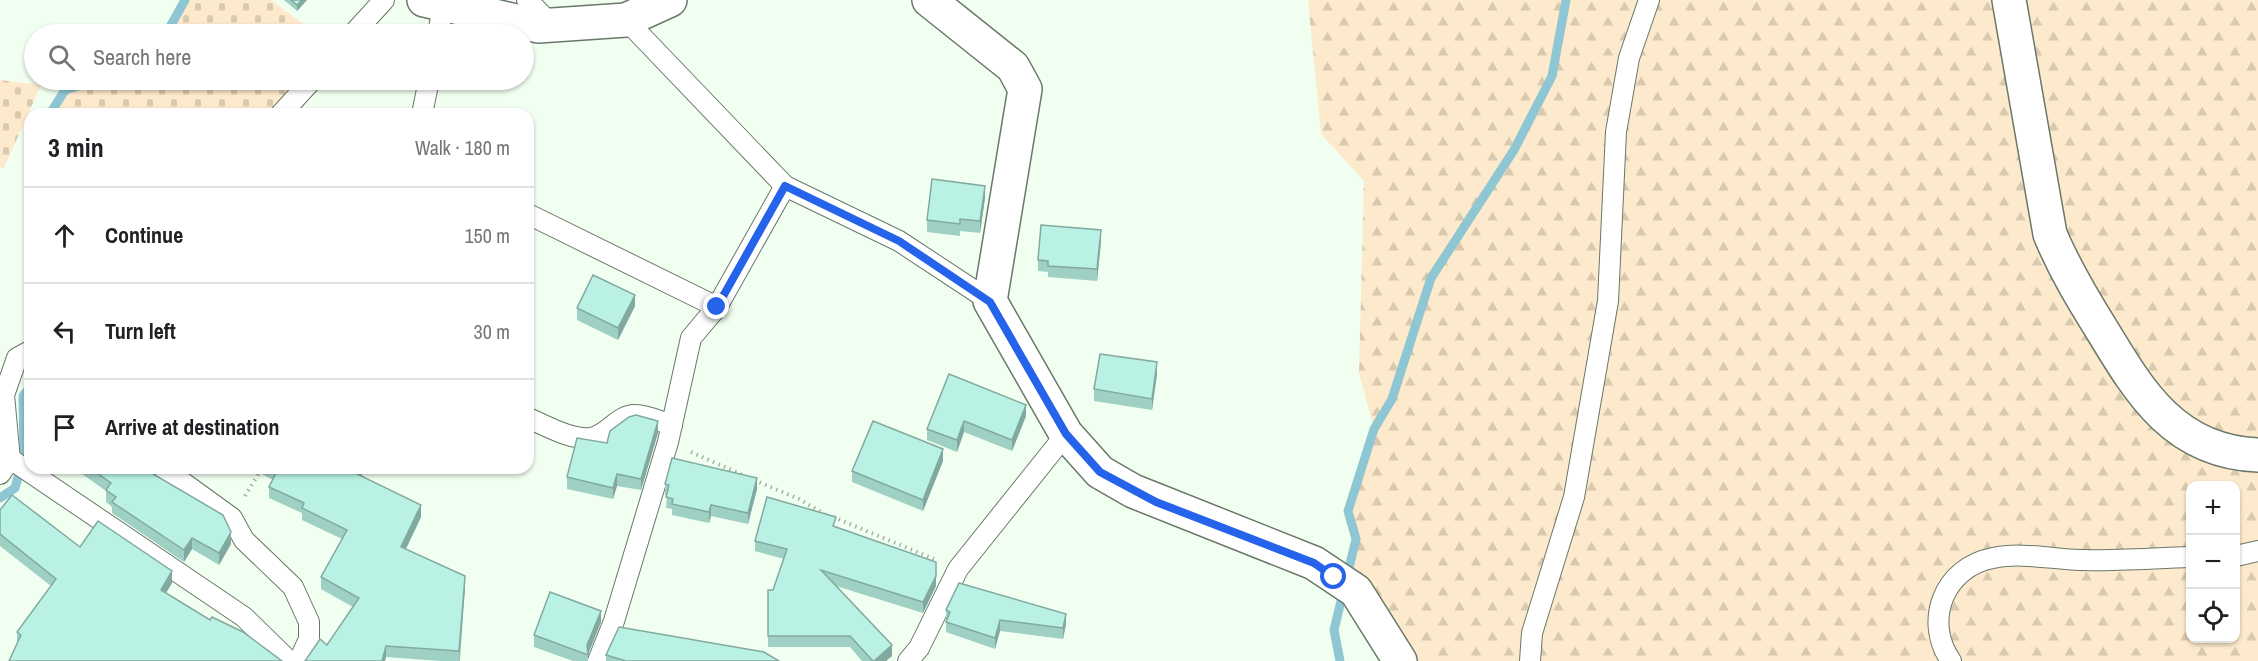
<!DOCTYPE html>
<html lang="en">
<head>
<meta charset="utf-8">
<style>
  :root { --surface:#fff; --page:#f6f6f6; --text:#202124; --muted:#757577; --line:#e0e0e0 }
  body { margin:0; font-family:"Archivo Narrow",sans-serif; background:var(--page); color:var(--text) }
  .controls { position:absolute; right:18px; bottom:18px; display:grid; overflow:hidden; border-radius:12px; box-shadow:0 2px 4px #0004 }
  .controls button { width:54px; height:54px; display:grid; place-items:center; padding:0; border:0; border-bottom:2px solid var(--line); background:var(--surface); color:var(--text); font:30px sans-serif }
  .stop { position:absolute; width:18px; height:18px; margin:-14px; border:4px solid #2563eb; border-radius:50%; background:#fff }
  .stop.end { background:#2563eb; border-color:#fff; box-shadow:0 2px 6px #0008 }
  .list { margin:0; padding:0; list-style:none }
  h2 { display:flex; justify-content:space-between; align-items:center; height:78px; margin:0; padding:0 24px; font-size:26px }
  h2 small { font-size:20px; font-weight:400; color:var(--muted) }
  .list li { display:grid; grid-template-columns:39px 1fr auto; gap:18px; align-items:center; box-sizing:border-box; height:96px; padding:0 24px; border-top:2px solid var(--line) }
  .list b { display:block; font-size:22px; white-space:nowrap }
  .list em { font-size:20px; font-style:normal; color:var(--muted) }
  .icon { flex:none; width:33px; height:33px; fill:none; stroke:currentColor; stroke-width:2; stroke-linecap:round; stroke-linejoin:round }
  .map { position:relative; flex:none; width:2258px; height:661px; overflow:hidden }
  .search { position:absolute; background:var(--surface); box-shadow:0 2px 4px #0004; left:24px; top:24px; width:510px; height:66px; display:flex; align-items:center; gap:15px; box-sizing:border-box; padding:0 21px; border-radius:33px; color:var(--muted); font-size:22px }
  .panel { position:absolute; background:var(--surface); box-shadow:0 2px 4px #0004; left:24px; top:108px; width:510px; height:366px; border-radius:18px }
  .map>svg:first-child { display:block }
</style>
</head>
<body>
<div class="map">
<svg width="2258" height="661" viewBox="0 0 2258 661">
  <defs>
    <pattern id="forest-firs" width="22" height="20" patternUnits="userSpaceOnUse" patternTransform="scale(1.5)"><rect width="22" height="20" fill="#fde9cb"/><path d="M5 1l3.5 6h-7zM16 11l3.5 6h-7z" fill="#d9c9af"/></pattern>
    <pattern id="cemetery-stones" width="16" height="16" patternUnits="userSpaceOnUse" patternTransform="scale(1.5)"><rect width="16" height="16" fill="#fde9cb"/><path d="M2 7V4a2 2 0 0 1 4 0v3zM10 15v-3a2 2 0 0 1 4 0v3z" fill="#d9c9af"/></pattern>
  </defs>
  <rect width="100%" height="100%" fill="#f1fff1"/>
  <path fill="url(#forest-firs)" fill-rule="evenodd" d="M 1308,0 L 2258,0 L 2258,661 L 1409,661 L 1345,586 L 1356,539 L 1348,511 L 1374,429 L 1359,373 L 1364,181 L 1321,134 ZM 2190,486 L 2236,486 L 2236,638 L 2190,638 Z"/>
  <g fill="url(#cemetery-stones)">
    <polygon points="185,0 271,0 317,34 166,34"/>
    <polygon points="0,80 41,85 4,168 0,167"/>
    <polygon points="98,80 312,80 281,114 50,114 65,90"/>
  </g>
  <g fill="none" stroke-linecap="round" stroke-linejoin="round">
    <g stroke="#8ec7d3" stroke-width="9">
      <polyline points="166,34 185,0"/>
      <polyline points="50,114 65,90 98,80"/>
      <polyline points="0,498 15,488 24,456 23,396 30,387"/>
      <polyline points="1340,661 1334,630 1356,539 1348,511 1374,429 1392,399 1431,278 1514,150 1552,76 1566,0"/>
    </g>
    <g stroke="#697869" stroke-width="22">
      <g id="lane">
        <polyline points="527,0 552,25"/>
        <polyline points="626,20 785,186"/>
        <polyline points="353,34 384,0"/>
        <polyline points="438,34 443,6"/>
        <polyline points="281,114 312,80"/>
        <polyline points="422,114 429,80"/>
        <polyline points="528,214 717,307"/>
        <path d="M 528,418 C 547,426 570,440 591,438 C 608,435 618,414 636,415 C 647,415 661,422 672,425"/>
        <polyline points="0,452 244,617 289,661"/>
        <polyline points="163,468 232,518 244,540 293,587 309,622 309,639 299,661"/>
        <polyline points="0,474 10,460 4,395 17,358 30,351"/>
        <polyline points="2236,556 2258,551"/>
        <polyline points="598,661 614,621 668,442 691,338 717,307 785,186 899,241 990,301"/>
        <polyline points="908,661 919,648 958,569 1066,434"/>
        <polyline points="1530,661 1532,633 1574,497 1608,301 1616,132 1629,58 1649,0"/>
        <path d="M 1951,661 C 1923,621 1944,567 1993,558 C 2021,552 2051,559 2080,560 C 2116,561 2154,558 2190,557"/>
      </g>
    </g>
    <g stroke="#697869" stroke-width="36">
      <g id="street">
        <polyline points="424,0 538,26 626,20 670,0"/>
        <polyline points="929,0 1013,67 1025,89 990,301 1066,434 1100,472 1133,491 1314,563 1356,591 1400,661"/>
        <path d="M 2009,0 L 2050,234 C 2064,268 2082,298 2102,330 C 2140,393 2175,452 2258,455"/>
      </g>
    </g>
    <g stroke="#a6b1a6" stroke-width="4" stroke-dasharray="1.5 4.5" stroke-linecap="butt">
      <polyline points="691,452 747,477"/>
      <polyline points="754,480 799,499 826,515"/>
      <polyline points="245,496 262,468"/>
      <polyline points="833,517 934,559"/>
    </g>
    <use href="#lane" stroke="#fff" stroke-width="20"/>
    <use href="#street" stroke="#fff" stroke-width="33"/>
  </g>
  <g fill="#9fd0c4">
    <polygon points="284,0 307,0 297,11"/>
    <polygon points="985,198 980,233 960,231 960,236 927,232 927,220"/>
    <polygon points="1101,242 1097,281 1048,277 1048,272 1038,271 1038,260"/>
    <polygon points="635,306 618,340 577,320 577,308"/>
    <polygon points="949,374 1026,416 1012,451 964,432 957,452 927,440 927,429"/>
    <polygon points="1157,374 1152,410 1094,401 1094,389"/>
    <polygon points="658,433 641,490 617,486 613,499 567,489 567,477 607,443"/>
    <polygon points="943,461 923,511 852,482 852,471"/>
    <polygon points="82,468 150,468 153,474 231,544 219,565 192,549 184,562 112,513 112,507 106,502 106,491 82,474"/>
    <polygon points="251,468 365,468 361,476 421,517 406,549 465,588 460,661 441,661 386,657 385,661 305,661 327,645 353,607 321,589 321,577 342,539 302,520 302,513 269,498 269,487 273,480"/>
    <polygon points="665,484 757,489 748,524 711,516 709,523 672,515 672,509 666,508 667,495 665,495"/>
    <polygon points="0,510 80,547 172,583 166,593 210,620 243,632 17,644 17,632 51,586 0,546"/>
    <polygon points="836,527 936,586 923,613 836,586 892,656 886,661 862,661 850,647 768,647 768,590 773,590 784,559 755,551 755,541"/>
    <polygon points="946,610 1066,624 1063,639 1000,631 995,649 946,632"/>
    <polygon points="601,622 588,654 588,661 573,661 534,647 534,635"/>
    <polygon points="606,655 779,661 606,661"/>
  </g>
  <g fill="#82a9a0">
    <polygon points="302,0 307,0 297,11 297,5"/>
    <polygon points="985,186 985,198 980,233 980,221"/>
    <polygon points="1101,230 1101,242 1097,281 1097,269"/>
    <polygon points="635,295 635,306 618,340 618,328"/>
    <polygon points="1157,362 1157,374 1152,410 1152,399"/>
    <polygon points="1026,405 1026,416 1012,451 1012,440"/>
    <polygon points="658,421 658,433 641,490 641,479"/>
    <polygon points="964,421 964,432 957,452 957,440"/>
    <polygon points="943,449 943,461 923,511 923,500"/>
    <polygon points="360,468 365,468 357,486 357,474"/>
    <polygon points="617,474 617,486 613,499 613,488"/>
    <polygon points="757,478 757,489 748,524 748,513"/>
    <polygon points="421,505 421,517 401,559 401,547"/>
    <polygon points="711,505 711,516 709,523 709,512"/>
    <polygon points="231,532 231,544 219,565 219,553"/>
    <polygon points="192,538 192,549 184,562 184,550"/>
    <polygon points="936,562 936,586 923,613 923,602"/>
    <polygon points="172,571 172,583 161,601 161,590"/>
    <polygon points="465,576 465,588 459,661 459,651"/>
    <polygon points="601,611 601,622 587,657 587,645"/>
    <polygon points="1066,614 1066,624 1063,639 1063,628"/>
    <polygon points="1000,620 1000,631 995,649 995,638"/>
    <polygon points="892,645 892,656 886,661 874,661"/>
    <polygon points="386,646 386,657 385,661 382,661"/>
  </g>
  <g fill="#b9f2e4" stroke="#82a9a0" stroke-width="1.5">
    <polygon points="291,0 302,0 297,5"/>
    <polygon points="932,179 985,186 980,221 960,219 960,224 927,220"/>
    <polygon points="1041,225 1101,230 1097,269 1048,266 1048,261 1038,260"/>
    <polygon points="593,275 635,295 618,328 577,308"/>
    <polygon points="1100,354 1157,362 1152,399 1094,389"/>
    <polygon points="949,374 1026,405 1012,440 964,421 957,440 927,429"/>
    <polygon points="636,415 658,421 641,479 617,474 613,488 567,477 577,438 607,443 610,431 629,417"/>
    <polygon points="873,421 943,449 923,500 852,471"/>
    <polygon points="672,458 757,478 748,513 711,505 709,512 672,504 673,499 666,497 669,485 665,484"/>
    <polygon points="90,468 150,468 153,474 223,515 231,532 219,553 192,538 184,550 112,502 116,497 106,490 111,483"/>
    <polygon points="272,468 360,468 357,474 421,505 401,547 465,576 459,651 386,646 382,661 305,661 320,639 327,645 359,598 321,577 347,530 302,508 304,503 269,487 277,471"/>
    <polygon points="12,495 80,547 98,521 172,571 161,590 210,620 212,617 243,632 282,661 9,661 21,635 17,632 56,579 0,534 0,510"/>
    <polygon points="767,497 836,517 833,526 936,562 936,576 923,602 821,570 892,645 874,661 873,661 850,636 768,636 768,590 773,590 787,549 755,541"/>
    <polygon points="959,583 1066,614 1063,628 1000,620 995,638 946,622 950,612 946,610"/>
    <polygon points="550,592 601,611 587,645 588,655 534,635"/>
    <polygon points="619,627 764,652 779,661 626,661 606,655"/>
  </g>
  <g fill="none" stroke-linecap="round" stroke-linejoin="round">
    <polyline stroke="#2563eb" stroke-width="8" points="717,307 785,186 899,241 990,302 1066,434 1100,472 1156,502 1314,563 1334,577"/>
  </g>
</svg>
<div class="controls">
<button>+</button>
<button>−</button>
<button><svg class="icon" aria-label="locate" viewBox="0 0 24 24"><circle cx="12" cy="12" r="6"/><path d="M12 2v4M12 18v4M2 12h4M18 12h4"/></svg></button>
</div>
<div class="stop" style="left:1334px;top:577px"></div>
<div class="stop end" style="left:717px;top:307px"></div>
<div class="search"><svg class="icon" aria-label="search" viewBox="0 0 24 24"><circle cx="10" cy="10" r="6"/><path d="M15 15l6 6"/></svg>Search here</div>
<section class="panel">
<h2>3 min<small>Walk · 180 m</small></h2>
<ul class="list">
<li><svg class="icon" aria-label="ahead" viewBox="0 0 24 24"><path d="M12 20V5M6 11l6-6 6 6"/></svg><div><b>Continue</b></div><em>150 m</em></li>
<li><svg class="icon" aria-label="left" viewBox="0 0 24 24"><path d="M17 20v-9H6M10 6l-5 5 5 5"/></svg><div><b>Turn left</b></div><em>30 m</em></li>
<li><svg class="icon" aria-label="arrive" viewBox="0 0 24 24"><path d="M6 21V4h12l-3 4 3 4H6"/></svg><div><b>Arrive at destination</b></div></li>
</ul>
</section>
</div>
</body>
</html>
